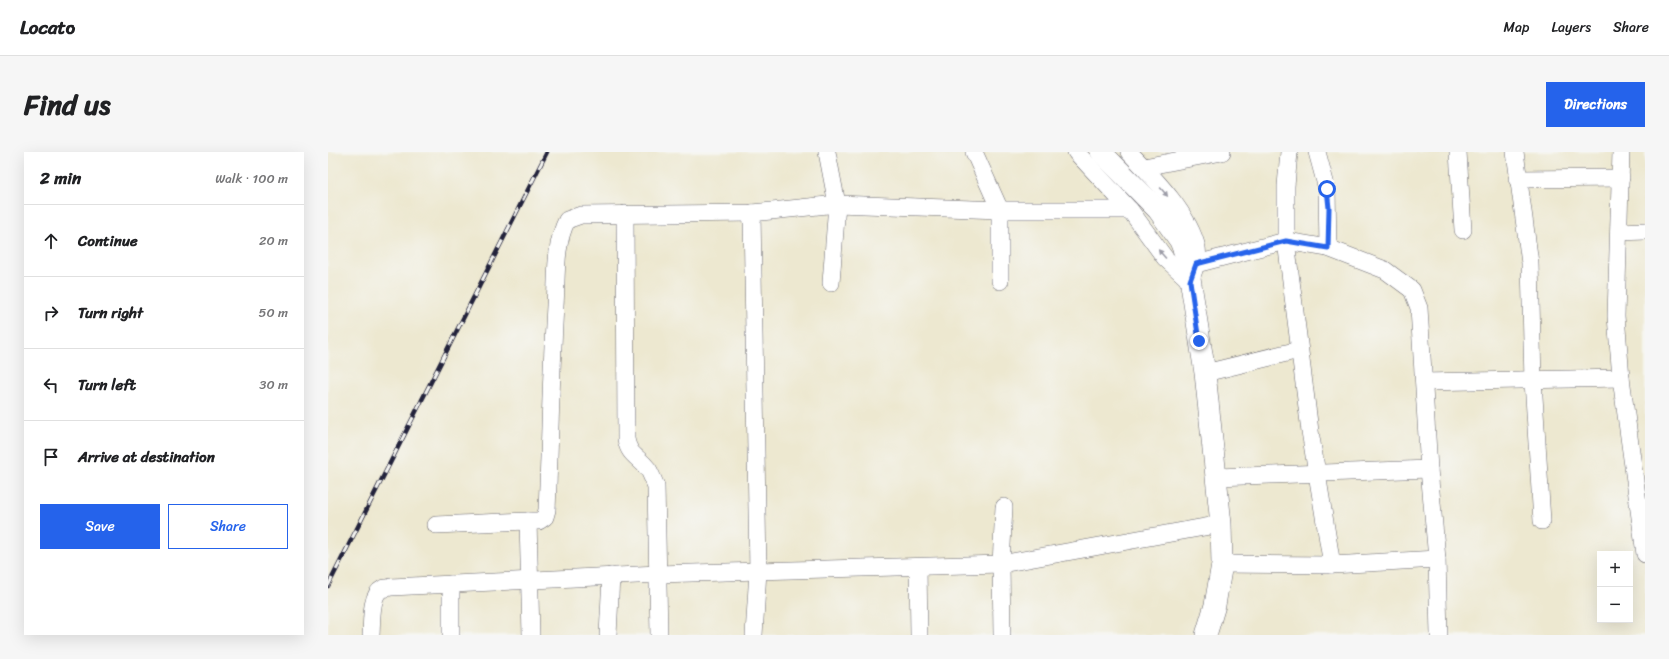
<!DOCTYPE html>
<html lang="en">
<head>
<meta charset="utf-8">
<style>
  :root { --surface:#fff; --page:#f6f6f6; --text:#202124; --muted:#757577; --line:#e0e0e0; --accent:#2563eb }
  body { margin:0; font-family:Sriracha,sans-serif; background:var(--page); color:var(--text) }
  .controls { position:absolute; right:12px; bottom:12px; display:grid; overflow:hidden; border-radius:0px; box-shadow:0 4px 16px #0002 }
  .controls button { width:36px; height:36px; display:grid; place-items:center; padding:0; border:0; border-bottom:1px solid var(--line); background:var(--surface); color:var(--text); font:20px sans-serif }
  .stop { position:absolute; width:12px; height:12px; margin:-9px; border:3px solid #2563eb; border-radius:50%; background:#fff }
  .stop.end { background:#2563eb; border-color:#fff; box-shadow:0 1px 4px #0008 }
  .list { margin:0; padding:0; list-style:none }
  h2 { display:flex; justify-content:space-between; align-items:center; height:52px; margin:0; padding:0 16px; font-size:17px }
  h2 small { font-size:13px; font-weight:400; color:var(--muted) }
  .list li { display:grid; grid-template-columns:26px 1fr auto; gap:12px; align-items:center; box-sizing:border-box; height:72px; padding:0 16px; border-top:1px solid var(--line) }
  .list b { display:block; font-size:15px; white-space:nowrap }
  .list em { font-size:13px; font-style:normal; color:var(--muted) }
  .actions { display:flex; gap:8px; padding:12px 16px }
  .actions a { flex:1; padding:9px 0; border:1px solid var(--accent); border-radius:0px; text-align:center; font-size:14px; color:var(--accent) }
  .actions .main { background:var(--accent); color:#fff }
  .icon { flex:none; width:22px; height:22px; fill:none; stroke:currentColor; stroke-width:2; stroke-linecap:round; stroke-linejoin:round }
  .map { position:relative; flex:none; width:1317px; height:483px; overflow:hidden; border-radius:0px }
  header { display:flex; align-items:center; gap:24px; box-sizing:border-box; height:56px; padding:0 20px; background:var(--surface); border-bottom:1px solid var(--line) }
  header strong { font-size:19px }
  nav { display:flex; gap:22px; margin-inline-start:auto; font-size:14px }
  .intro { display:flex; align-items:center; justify-content:space-between; box-sizing:border-box; height:96px; padding:0 24px }
  h1 { margin:0; font-size:28px }
  .button { padding:10px 18px; border-radius:0px; background:var(--accent); color:#fff; font-size:14px; font-weight:700 }
  main { display:flex; gap:24px; padding:0 24px }
  aside { flex:1; background:var(--surface); border-radius:0px; box-shadow:0 4px 16px #0002 }
  .map>svg:first-child { display:block }
</style>
</head>
<body>
<header>
<strong>Locato</strong>
<nav><a>Map</a><a>Layers</a><a>Share</a></nav>
</header>
<div class="intro"><h1>Find us</h1><a class="button">Directions</a></div>
<main>
<aside>
<h2>2 min<small>Walk · 100 m</small></h2>
<ul class="list">
<li><svg class="icon" aria-label="ahead" viewBox="0 0 24 24"><path d="M12 20V5M6 11l6-6 6 6"/></svg><div><b>Continue</b></div><em>20 m</em></li>
<li><svg class="icon" aria-label="right" viewBox="0 0 24 24"><path d="M7 20v-9h11M14 6l5 5-5 5"/></svg><div><b>Turn right</b></div><em>50 m</em></li>
<li><svg class="icon" aria-label="left" viewBox="0 0 24 24"><path d="M17 20v-9H6M10 6l-5 5 5 5"/></svg><div><b>Turn left</b></div><em>30 m</em></li>
<li><svg class="icon" aria-label="arrive" viewBox="0 0 24 24"><path d="M6 21V4h12l-3 4 3 4H6"/></svg><div><b>Arrive at destination</b></div></li>
</ul>
<div class="actions"><a class="main">Save</a><a>Share</a></div>
</aside>
<div class="map">
<svg width="1317" height="483" viewBox="0 0 1317 483">
  <rect width="100%" height="100%" fill="#f6f6f2"/>
  <filter id="ink" filterUnits="userSpaceOnUse"><feTurbulence type="fractalNoise" baseFrequency=".025" numOctaves="2"/><feDisplacementMap in="SourceGraphic" scale="8" xChannelSelector="R" yChannelSelector="G"/><feConvolveMatrix kernelMatrix="1 2 1 2 8 2 1 2 1" color-interpolation-filters="sRGB"/></filter>
  <filter id="wash" filterUnits="userSpaceOnUse"><feTurbulence type="fractalNoise" baseFrequency=".012" numOctaves="4" result="noise"/><feDisplacementMap in="SourceGraphic" scale="16" xChannelSelector="R" yChannelSelector="G"/><feGaussianBlur stdDeviation="0.9" result="paint"/><feColorMatrix in="noise" values="0 0 0 0 0 0 0 0 0 0 0 0 0 0 0 0 0 1.4 0 .05"/><feComposite in="paint" operator="in"/></filter>
  <g filter="url(#wash)">
    <rect width="100%" height="100%" fill="#ede8d0"/>
  </g>
  <g filter="url(#ink)">
    <g fill="none" stroke-linecap="round" stroke-linejoin="round">
      <g stroke="#69676f" stroke-width="18">
        <g id="minor">
          <polyline points="499,0 509,52 503,131"/>
          <polyline points="646,0 672,58 672,129"/>
          <path d="M 748,0 L 802,58 L 837,106 L 862,129 C 866,119 871,106 869,96 C 861,61 825,25 801,0"/>
          <polyline points="961,0 958,34 958,89 982,279 1004,413"/>
          <polyline points="989,0 999,37 1000,96"/>
          <polyline points="1130,0 1135,78"/>
          <polyline points="1187,0 1202,111 1205,229 1214,369"/>
          <polyline points="1293,0 1288,164 1293,226 1317,402"/>
          <polyline points="816,15 894,0"/>
          <polyline points="1189,27 1293,26"/>
          <polyline points="424,61 430,419 426,483"/>
          <path d="M 297,62 L 298,287 C 301,304 310,304 320,317 C 323,321 325,328 328,334 L 331,483"/>
          <polyline points="1291,80 1317,79"/>
          <polyline points="868,112 958,89 1000,96 1057,118 1084,138 1091,156 1101,317 1109,407 1111,483"/>
          <polyline points="877,221 971,198"/>
          <polyline points="1096,230 1293,226"/>
          <polyline points="889,325 1101,317"/>
          <polyline points="108,373 200,369"/>
          <polyline points="894,412 1004,413 1109,407"/>
          <polyline points="590,415 591,483"/>
          <path d="M 43,483 C 44,472 42,443 54,437 C 56,436 61,436 63,435 L 330,422 L 673,412 L 893,372"/>
          <polyline points="123,483 123,432"/>
          <path d="M 203,483 L 200,369 L 211,369 L 217,365 L 219,358 C 222,290 223,222 227,154 C 229,126 226,93 239,68 L 253,63 L 424,61 L 509,52 L 672,58 L 802,58"/>
          <polyline points="280,483 283,424"/>
          <polyline points="674,483 673,412 676,355"/>
        </g>
      </g>
      <g stroke="#69676f" stroke-width="22">
        <polyline id="tertiary" points="773,0 830,58 852,89 859,107 877,221 893,372 894,412 887,453 878,483"/>
      </g>
      <use href="#minor" stroke="#fff" stroke-width="17"/>
      <use href="#tertiary" stroke="#fff" stroke-width="21"/>
      <g stroke="#22223b" stroke-width="4.5">
        <polyline id="rail" points="0,434 219,0"/>
      </g>
      <use href="#rail" stroke="#f6f6f2" stroke-width="3" stroke-dasharray="9" stroke-linecap="butt"/>
    </g>
    <defs><path id="oneway-solid" d="M-6-.8H1V-3.2L6.5 0L1 3.2V.8H-6Z"/></defs>
    <g fill="#9c9ca7">
      <use href="#oneway-solid" transform="translate(836 40) rotate(50)"/>
      <use href="#oneway-solid" transform="translate(834 102) rotate(-131)"/>
    </g>
  </g>
  <g fill="none" stroke-linecap="round" stroke-linejoin="round" filter="url(#ink)">
    <polyline stroke="#2563eb" stroke-width="5" points="871,189 862,129 868,112 958,89 1000,96 1001,56 999,37"/>
  </g>
</svg>
<div class="controls">
<button>+</button>
<button>−</button>
</div>
<div class="stop" style="left:999px;top:37px"></div>
<div class="stop end" style="left:871px;top:189px"></div>
</div>
</main>
</body>
</html>
